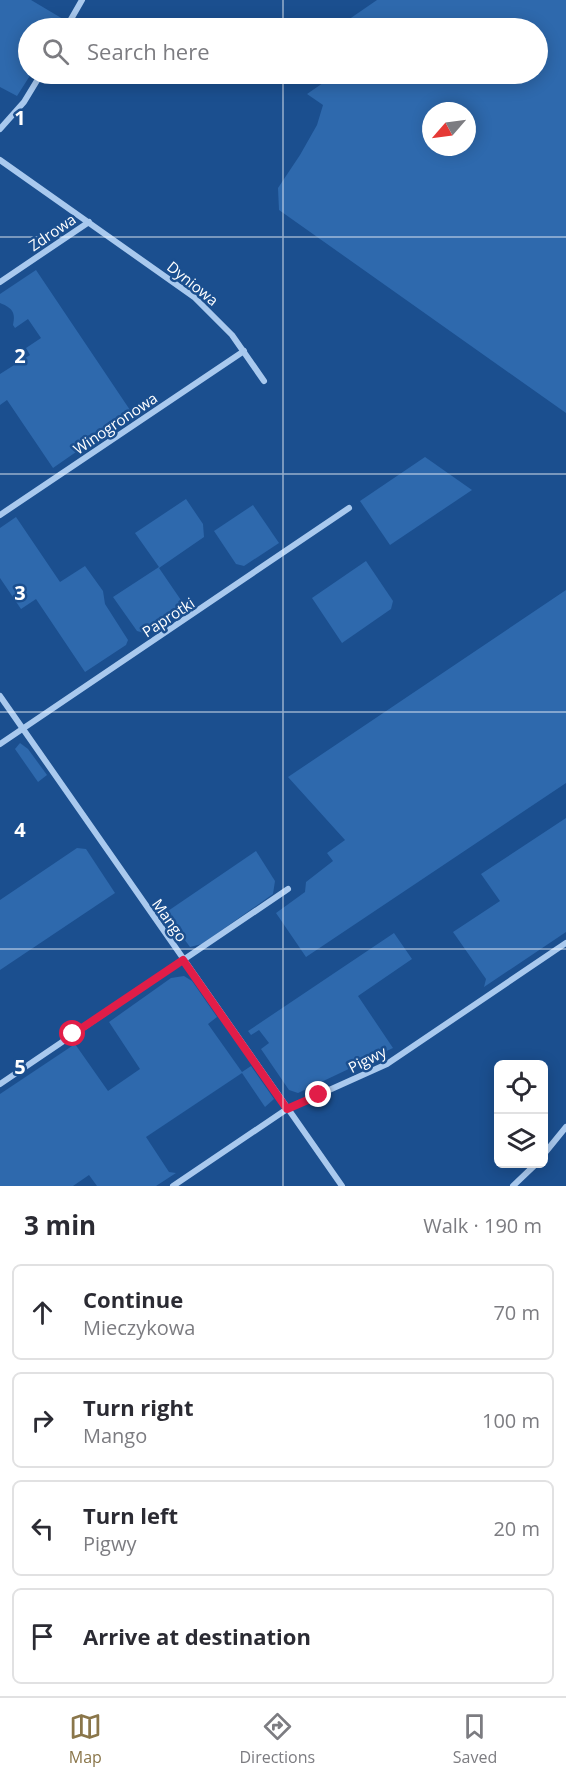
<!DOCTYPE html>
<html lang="en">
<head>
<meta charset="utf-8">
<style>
  :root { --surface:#fff; --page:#f7f7f7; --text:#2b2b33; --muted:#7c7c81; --line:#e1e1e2; --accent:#8a764a }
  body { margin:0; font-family:"Open Sans",sans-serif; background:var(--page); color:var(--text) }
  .controls { position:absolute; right:18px; bottom:18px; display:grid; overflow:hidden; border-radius:9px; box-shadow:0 3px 15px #0003 }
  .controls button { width:54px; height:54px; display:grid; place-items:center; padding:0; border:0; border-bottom:2px solid var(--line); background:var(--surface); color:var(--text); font:30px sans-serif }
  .compass { position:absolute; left:422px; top:102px; width:54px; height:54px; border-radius:50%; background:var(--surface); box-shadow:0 3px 15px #0003; rotate:242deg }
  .stop { position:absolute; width:18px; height:18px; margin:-14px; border:4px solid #e11d48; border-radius:50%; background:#fff }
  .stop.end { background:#e11d48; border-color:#fff; box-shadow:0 2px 6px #0008 }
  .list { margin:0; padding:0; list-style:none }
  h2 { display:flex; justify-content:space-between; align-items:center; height:78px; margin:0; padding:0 24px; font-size:26px }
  h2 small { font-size:20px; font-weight:400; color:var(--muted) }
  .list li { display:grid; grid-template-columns:39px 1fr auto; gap:18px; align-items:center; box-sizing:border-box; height:96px; margin:0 12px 12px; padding:0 12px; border:2px solid var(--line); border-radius:9px }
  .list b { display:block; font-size:22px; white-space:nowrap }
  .list p { margin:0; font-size:20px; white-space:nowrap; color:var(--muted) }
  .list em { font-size:20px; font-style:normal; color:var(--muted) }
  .icon { flex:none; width:33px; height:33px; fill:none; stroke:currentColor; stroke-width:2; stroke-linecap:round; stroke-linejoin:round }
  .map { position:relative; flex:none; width:566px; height:1186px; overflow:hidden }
  .search { position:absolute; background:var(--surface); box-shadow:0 3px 15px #0003; left:18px; right:18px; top:18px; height:66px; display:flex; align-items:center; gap:15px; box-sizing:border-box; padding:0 21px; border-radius:33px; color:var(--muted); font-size:22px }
  .sheet { height:510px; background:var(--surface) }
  nav { display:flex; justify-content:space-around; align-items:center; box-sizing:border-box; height:84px; border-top:2px solid var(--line); background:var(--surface); font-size:16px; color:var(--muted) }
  nav a { display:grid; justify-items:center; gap:3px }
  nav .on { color:var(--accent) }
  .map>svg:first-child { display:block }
</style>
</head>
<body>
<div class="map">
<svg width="566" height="1186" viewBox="0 0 566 1186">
  <rect width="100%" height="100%" fill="#1b4f8f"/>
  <g fill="#2e69ad" fill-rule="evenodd">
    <polygon points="0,0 31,0 63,19 57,28 28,28 28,74 31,74 17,96 0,87"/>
    <path d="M 377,0 L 566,0 L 566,413 L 279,210 L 278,188 L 300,155 L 317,125 L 323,105 L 307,94 L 336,74 L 538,74 L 538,28 L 355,28 L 345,22 ZM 431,111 L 467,111 L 467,147 L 431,147 Z"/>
    <path d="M 36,270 L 132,413 L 53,468 L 7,400 L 0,405 L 0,374 L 30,355 L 26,348 L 41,338 L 28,319 L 15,328 L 13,325 C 16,312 12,308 0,303 L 0,294 Z"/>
    <polygon points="425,457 472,490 390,545 360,501"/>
    <polygon points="186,499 203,524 204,537 159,568 185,606 144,633 137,631 113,597 159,567 135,533"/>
    <polygon points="253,505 279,543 244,566 236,564 214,531"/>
    <polygon points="16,517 60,582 85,566 103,591 105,604 128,640 126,645 85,672 36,599 21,609 0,578 0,528"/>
    <polygon points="366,561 393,601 391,609 342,643 312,598"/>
    <polygon points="566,590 566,783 306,957 276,913 305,892 306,882 333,861 327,853 345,840 288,777"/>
    <polygon points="20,743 28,749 47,775 38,782 15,749"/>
    <polygon points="566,818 566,932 484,987 486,979 453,932 500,901 481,874"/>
    <polygon points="77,848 86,849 115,893 0,970 0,900"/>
    <polygon points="256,851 275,881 273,894 202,944 190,947 165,913"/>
    <polygon points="394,933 412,959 358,996 393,1048 298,1093 289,1090 261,1049 269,1043 259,1030 251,1035 248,1031"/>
    <polygon points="184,976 192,981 217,1017 208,1024 242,1072 251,1066 274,1099 265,1107 242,1073 146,1137 169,1172 176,1173 156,1186 97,1186 89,1175 73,1186 0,1186 0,1094 75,1044 108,1091 140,1069 109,1022 171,978"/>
  </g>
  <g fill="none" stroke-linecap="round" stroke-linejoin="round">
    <g stroke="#a9c9ee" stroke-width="6">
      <polyline points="66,28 82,0"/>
      <polyline points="0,129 24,102 41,74"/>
      <polyline points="0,160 194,297 232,335 264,381"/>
      <polyline points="0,282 89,222"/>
      <polyline points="0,515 244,351"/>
      <polyline points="0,696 342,1186"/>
      <polyline points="0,744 349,508"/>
      <polyline points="0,1084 288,889"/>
      <polyline points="544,1154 566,1127"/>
      <polyline points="173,1186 287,1109 387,1064 566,943"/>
      <polyline points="513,1186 536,1164"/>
    </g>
  </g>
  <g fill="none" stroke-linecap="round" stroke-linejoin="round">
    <polyline stroke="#e11d48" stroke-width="8" points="73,1034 183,960 287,1109 319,1095"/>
  </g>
  <path fill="none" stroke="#fff" stroke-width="1.5" stroke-opacity="0.55" d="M 283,0 L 283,28M 283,74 L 283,1186M 0,237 L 566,237M 0,474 L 566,474M 0,712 L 566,712M 0,949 L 566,949"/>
  <g text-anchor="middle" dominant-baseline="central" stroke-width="5" stroke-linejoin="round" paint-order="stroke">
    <g font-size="15" fill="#fff" stroke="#1b4f8f">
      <text transform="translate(52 232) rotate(-34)">Zdrowa</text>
      <text transform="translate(193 283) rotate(39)">Dyniowa</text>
      <text transform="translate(115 423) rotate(-34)">Winogronowa</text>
      <text transform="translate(168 617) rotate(-33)">Paprotki</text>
      <text transform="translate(170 920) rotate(55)">Mango</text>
      <text transform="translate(367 1059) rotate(-27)">Pigwy</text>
    </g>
  </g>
  <g font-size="20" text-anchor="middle" font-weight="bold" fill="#fff" stroke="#1b4f8f" stroke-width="5" stroke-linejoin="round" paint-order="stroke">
    <text x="20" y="125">1</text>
    <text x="20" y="363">2</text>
    <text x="20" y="600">3</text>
    <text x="20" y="837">4</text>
    <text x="20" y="1074">5</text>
  </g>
</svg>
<div class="controls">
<button><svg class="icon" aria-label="locate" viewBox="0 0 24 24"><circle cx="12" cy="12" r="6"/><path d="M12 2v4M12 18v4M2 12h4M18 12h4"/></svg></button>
<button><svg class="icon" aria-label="layers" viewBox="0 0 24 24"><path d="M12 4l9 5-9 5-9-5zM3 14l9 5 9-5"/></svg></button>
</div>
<svg class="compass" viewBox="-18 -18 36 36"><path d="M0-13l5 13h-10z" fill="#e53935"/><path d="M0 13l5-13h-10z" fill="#7c7c81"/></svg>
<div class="stop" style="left:73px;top:1034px"></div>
<div class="stop end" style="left:319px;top:1095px"></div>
<div class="search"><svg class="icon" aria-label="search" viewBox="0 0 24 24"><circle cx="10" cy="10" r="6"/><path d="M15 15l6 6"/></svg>Search here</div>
</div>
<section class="sheet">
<h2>3 min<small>Walk · 190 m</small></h2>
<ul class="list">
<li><svg class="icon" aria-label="ahead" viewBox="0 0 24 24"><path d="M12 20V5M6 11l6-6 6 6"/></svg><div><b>Continue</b><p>Mieczykowa</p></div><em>70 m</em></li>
<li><svg class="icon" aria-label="right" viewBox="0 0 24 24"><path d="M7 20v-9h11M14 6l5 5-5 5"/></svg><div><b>Turn right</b><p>Mango</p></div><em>100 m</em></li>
<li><svg class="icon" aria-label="left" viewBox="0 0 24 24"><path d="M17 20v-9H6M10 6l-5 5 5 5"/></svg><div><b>Turn left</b><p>Pigwy</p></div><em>20 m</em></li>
<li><svg class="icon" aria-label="arrive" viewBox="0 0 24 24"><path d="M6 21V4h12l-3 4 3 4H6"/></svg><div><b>Arrive at destination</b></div></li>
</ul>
</section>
<nav>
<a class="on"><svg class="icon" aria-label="map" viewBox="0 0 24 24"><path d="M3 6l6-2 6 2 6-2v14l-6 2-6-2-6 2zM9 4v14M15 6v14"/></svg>Map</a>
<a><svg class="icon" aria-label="directions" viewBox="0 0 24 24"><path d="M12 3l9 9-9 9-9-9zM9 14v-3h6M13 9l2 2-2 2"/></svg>Directions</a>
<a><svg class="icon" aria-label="saved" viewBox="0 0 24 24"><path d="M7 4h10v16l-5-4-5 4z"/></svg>Saved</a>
</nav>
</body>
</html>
